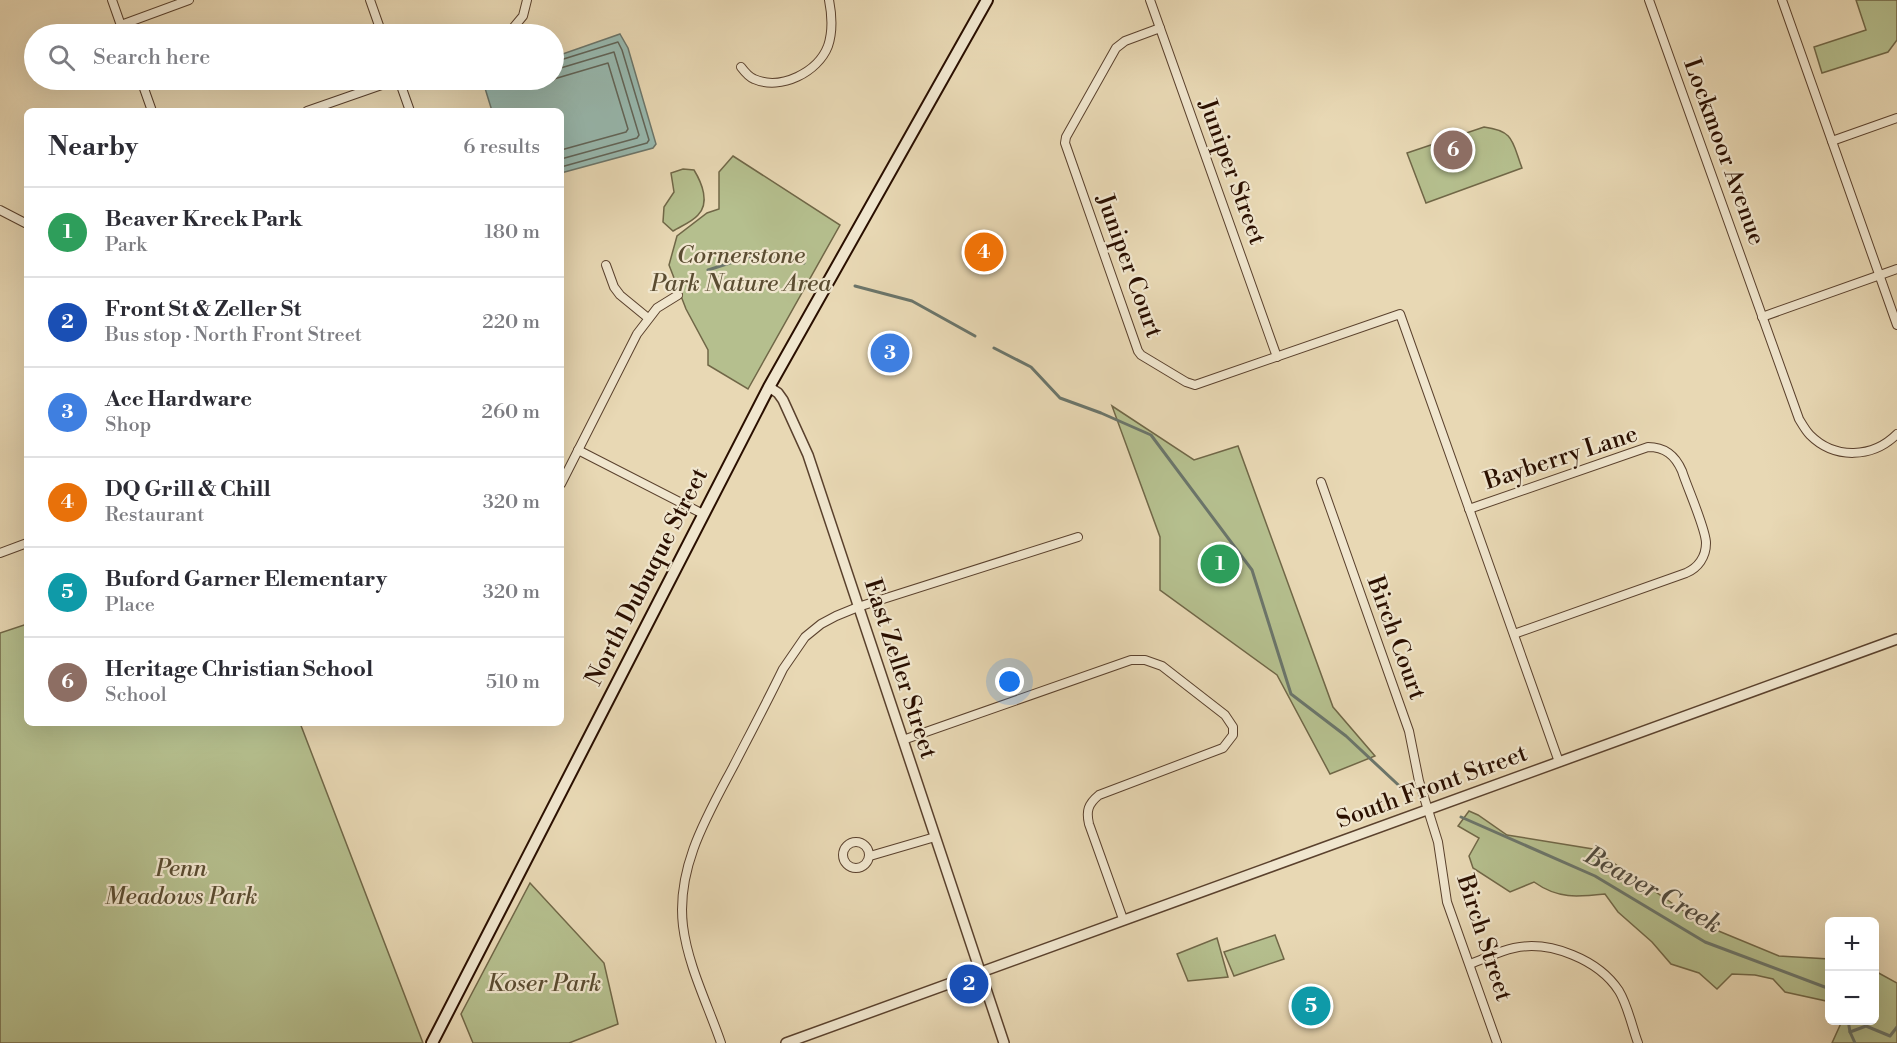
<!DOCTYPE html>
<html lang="en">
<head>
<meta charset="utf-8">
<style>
  :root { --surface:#fff; --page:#f7f7f7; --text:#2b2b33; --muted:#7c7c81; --line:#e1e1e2; --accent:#0b8043 }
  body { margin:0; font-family:"Libre Bodoni",serif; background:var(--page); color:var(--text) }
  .controls { position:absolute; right:18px; bottom:18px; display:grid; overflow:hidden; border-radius:9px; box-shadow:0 6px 24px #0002 }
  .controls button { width:54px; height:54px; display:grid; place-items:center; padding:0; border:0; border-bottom:2px solid var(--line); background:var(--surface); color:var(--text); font:30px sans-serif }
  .you { position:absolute; left:1010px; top:682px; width:21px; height:21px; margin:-15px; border:4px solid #fff; border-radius:50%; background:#1a73e8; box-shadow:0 0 0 9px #1a73e833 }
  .badge { display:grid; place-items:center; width:39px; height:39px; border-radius:50%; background:var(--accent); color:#fff; font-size:20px; font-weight:700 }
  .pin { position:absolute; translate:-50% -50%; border:3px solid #fff; box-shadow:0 2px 6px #0006 }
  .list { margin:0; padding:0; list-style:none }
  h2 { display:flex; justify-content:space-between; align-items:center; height:78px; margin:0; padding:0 24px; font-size:26px }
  h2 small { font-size:20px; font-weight:400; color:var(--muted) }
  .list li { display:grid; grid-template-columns:39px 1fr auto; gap:18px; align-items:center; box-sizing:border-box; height:90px; padding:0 24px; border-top:2px solid var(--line) }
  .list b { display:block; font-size:22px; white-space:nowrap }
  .list p { margin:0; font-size:20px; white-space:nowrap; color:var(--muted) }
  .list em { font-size:20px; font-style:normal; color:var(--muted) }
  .icon { flex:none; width:33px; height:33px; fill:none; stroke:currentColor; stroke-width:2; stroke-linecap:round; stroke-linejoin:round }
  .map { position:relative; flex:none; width:1897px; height:1043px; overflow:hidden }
  .search { position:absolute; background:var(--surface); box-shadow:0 6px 24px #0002; left:24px; top:24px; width:540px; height:66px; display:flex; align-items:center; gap:15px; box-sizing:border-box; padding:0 21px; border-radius:33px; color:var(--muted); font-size:22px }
  .panel { position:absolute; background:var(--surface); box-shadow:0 6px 24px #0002; left:24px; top:108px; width:540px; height:618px; border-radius:9px }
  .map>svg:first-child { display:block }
</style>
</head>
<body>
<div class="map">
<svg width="1897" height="1043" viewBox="0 0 1897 1043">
  <rect width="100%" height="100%" fill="#e8d8b4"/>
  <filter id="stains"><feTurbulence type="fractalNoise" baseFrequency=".00333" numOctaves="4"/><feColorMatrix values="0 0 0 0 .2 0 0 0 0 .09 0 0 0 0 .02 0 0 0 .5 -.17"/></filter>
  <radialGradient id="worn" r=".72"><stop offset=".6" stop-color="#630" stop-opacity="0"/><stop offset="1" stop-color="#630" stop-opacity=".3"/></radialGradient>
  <g fill="#b5bf8e" stroke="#706747" stroke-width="1.5">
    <polygon points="1856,0 1897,0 1897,40 1888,52 1822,73 1814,47 1866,30"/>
    <path d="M 1484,127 C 1515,131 1512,142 1522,168 L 1426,203 L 1407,153 Z"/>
    <polygon points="733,156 840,225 748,389 708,365 708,350 686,309 669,265 677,236 707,213 719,209 719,172"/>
    <path d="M 683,169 L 694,170 C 702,183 710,203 698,215 C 692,222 681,226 673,231 L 663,222 L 664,207 L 674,192 L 671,173 Z"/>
    <polygon points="1112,406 1194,460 1238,446 1333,707 1375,756 1330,774 1277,675 1160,590 1160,537"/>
    <polygon points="27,624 27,723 300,723 423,1043 0,1043 0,633"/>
    <path d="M 1469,811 L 1478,815 L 1507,835 L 1593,849 L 1704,925 L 1779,956 L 1829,959 L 1829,1004 L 1826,1001 L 1785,992 L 1773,979 L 1755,975 L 1732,974 L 1717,989 L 1699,973 L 1671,964 L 1652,942 L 1618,912 L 1605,894 C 1577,897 1558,899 1534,882 L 1510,892 L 1473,868 L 1469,856 L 1479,838 L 1458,826 Z"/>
    <polygon points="530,883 604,963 618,1024 569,1043 473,1043 461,1014"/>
    <polygon points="1275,935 1284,959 1234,976 1224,952"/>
    <polygon points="1217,938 1228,977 1188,981 1177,954"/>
    <polygon points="1875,971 1897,983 1897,1043 1832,1043 1842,1021 1874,1020"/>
  </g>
  <polygon fill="#97b9b0" stroke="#6b756a" stroke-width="1.5" points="620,34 628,48 656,144 653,148 561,173 561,111 492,111 484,85 496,80 554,80 554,57"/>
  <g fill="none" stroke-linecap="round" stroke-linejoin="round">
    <g stroke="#606458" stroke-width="1.5">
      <polyline points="554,62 618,42 622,50 649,140 647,143 561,167"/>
      <polyline points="554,70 614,52 639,135 637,138 561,159"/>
      <polyline points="554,79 608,63 628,129 626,132 561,150"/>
    </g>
    <g stroke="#6b756a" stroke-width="3">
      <polyline points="708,270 755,255 804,263"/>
      <polyline points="855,286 912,301 975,336"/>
      <polyline points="994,348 1031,367 1060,398 1101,413 1151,435 1252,570 1291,694 1346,736 1408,794"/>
      <polyline points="1461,817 1595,876 1705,942 1830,989"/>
      <polyline points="1848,1020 1850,1032"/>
      <polyline points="1855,1043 1850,1032 1866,1026 1890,1036 1897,1027"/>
    </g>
    <g stroke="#5a412d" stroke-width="10">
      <g id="minor">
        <polyline points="112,0 124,34"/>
        <polyline points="370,0 382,34"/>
        <polyline points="1150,0 1277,357"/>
        <path d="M 1649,0 L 1799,419 C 1802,424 1806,431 1810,435 C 1835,460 1873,458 1897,434"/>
        <polyline points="1782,0 1897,325"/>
        <polyline points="121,25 189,0"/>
        <polyline points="1160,28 1125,41 1116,48 1066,137 1065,143 1138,351 1141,355 1186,382 1195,385 1400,314 1559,762"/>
        <polyline points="508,34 523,16 527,0"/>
        <path d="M 741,67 C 744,71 749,77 754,79 C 781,91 818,72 828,46 C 833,31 832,15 829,0"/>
        <polyline points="141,80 152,111"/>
        <polyline points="399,80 410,111"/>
        <polyline points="307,111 396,80"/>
        <polyline points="1832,141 1897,118"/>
        <polyline points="0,210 27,224"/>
        <polyline points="606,265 614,287 620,295 648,318"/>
        <polyline points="1762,317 1897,269"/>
        <polyline points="578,450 703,514"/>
        <polyline points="1321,482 1409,731 1419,781 1438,842 1447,902 1497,1043"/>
        <polyline points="561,484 637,334 657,308 678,295"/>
        <path d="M 1469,509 L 1648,447 C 1665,447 1675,455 1682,471 C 1687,487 1706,529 1706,543 C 1706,557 1698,568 1686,573 L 1514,634"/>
        <polyline points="0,553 27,543"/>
        <path d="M 903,740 L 1131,660 L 1145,660 L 1162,666 L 1225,715 L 1233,727 L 1233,735 L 1223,748 L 1099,795 C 1088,804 1086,811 1089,824 L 1123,919"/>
        <circle cx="856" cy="855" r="13"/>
        <polyline points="870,856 935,837"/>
        <path d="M 1470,964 C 1484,959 1499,951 1514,948 C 1550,940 1599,960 1619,991 C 1628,1006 1632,1027 1638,1043"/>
        <path d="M 721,1043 C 708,1005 688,966 683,926 C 676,868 707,816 733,767 C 750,734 767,702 783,669 L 805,637 L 821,624 L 836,616 L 858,607 L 1078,537"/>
      </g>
    </g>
    <g stroke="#5a412d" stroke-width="12">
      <g id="tertiary">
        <polyline points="769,387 778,393 783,400 808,455 1004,1043"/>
        <polyline points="786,1043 1897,639"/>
      </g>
    </g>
    <g stroke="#2a0f00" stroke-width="14">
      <polyline id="secondary" points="432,1043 769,387 987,0"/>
    </g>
    <use href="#minor" stroke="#f0e6ce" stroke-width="8"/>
    <use href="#tertiary" stroke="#f0e6ce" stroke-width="9"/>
    <use href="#secondary" stroke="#f0e6ce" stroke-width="10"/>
  </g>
  <g text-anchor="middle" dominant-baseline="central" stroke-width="4.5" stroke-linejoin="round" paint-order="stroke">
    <g font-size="24" fill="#2a0f00" stroke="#f0e6ce">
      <text transform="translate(1724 152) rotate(70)">Lockmoor Avenue</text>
      <text transform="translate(1232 172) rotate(70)">Juniper Street</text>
      <text transform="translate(1129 266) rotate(70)">Juniper Court</text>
      <text transform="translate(1561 458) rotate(-18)">Bayberry Lane</text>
      <text transform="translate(647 577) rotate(-63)">North Dubuque Street</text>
      <text transform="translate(1396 638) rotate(70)">Birch Court</text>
      <text transform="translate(900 669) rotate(72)">East Zeller Street</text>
      <text transform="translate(1432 787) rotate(-20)">South Front Street</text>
      <text transform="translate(1484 938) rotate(72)">Birch Street</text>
    </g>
    <g font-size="24" font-style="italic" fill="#5b4d32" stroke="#f0e6ce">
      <text x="741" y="256">Cornerstone<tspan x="741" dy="28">Park Nature Area</tspan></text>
      <text x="181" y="869">Penn<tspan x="181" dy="28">Meadows Park</tspan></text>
      <text x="544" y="984">Koser Park</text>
    </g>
    <g font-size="26" font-style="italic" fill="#504a3e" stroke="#f0e6ce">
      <text transform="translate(1653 890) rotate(29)">Beaver Creek</text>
    </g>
  </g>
  <rect width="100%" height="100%" filter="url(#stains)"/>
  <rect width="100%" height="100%" fill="url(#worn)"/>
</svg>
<div class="controls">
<button>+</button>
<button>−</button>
</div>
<div class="you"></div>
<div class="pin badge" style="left:1220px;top:564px;background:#2e9e5b">1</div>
<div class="pin badge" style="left:969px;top:984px;background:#1a4fb4">2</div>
<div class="pin badge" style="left:890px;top:353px;background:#3f7fe0">3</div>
<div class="pin badge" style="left:984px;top:252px;background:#e8710a">4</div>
<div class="pin badge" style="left:1311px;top:1006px;background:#0f9aa8">5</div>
<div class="pin badge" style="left:1453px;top:150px;background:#8d6e63">6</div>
<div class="search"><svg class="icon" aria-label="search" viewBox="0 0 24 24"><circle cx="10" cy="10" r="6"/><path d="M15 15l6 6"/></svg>Search here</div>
<section class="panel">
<h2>Nearby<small>6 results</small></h2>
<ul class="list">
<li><span class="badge" style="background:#2e9e5b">1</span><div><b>Beaver Kreek Park</b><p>Park</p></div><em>180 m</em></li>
<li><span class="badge" style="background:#1a4fb4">2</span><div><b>Front St &amp; Zeller St</b><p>Bus stop · North Front Street</p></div><em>220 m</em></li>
<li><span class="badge" style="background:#3f7fe0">3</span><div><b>Ace Hardware</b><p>Shop</p></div><em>260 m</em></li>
<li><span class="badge" style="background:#e8710a">4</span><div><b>DQ Grill &amp; Chill</b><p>Restaurant</p></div><em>320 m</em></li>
<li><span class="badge" style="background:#0f9aa8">5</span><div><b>Buford Garner Elementary</b><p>Place</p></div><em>320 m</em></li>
<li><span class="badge" style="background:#8d6e63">6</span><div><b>Heritage Christian School</b><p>School</p></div><em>510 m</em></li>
</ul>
</section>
</div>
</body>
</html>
